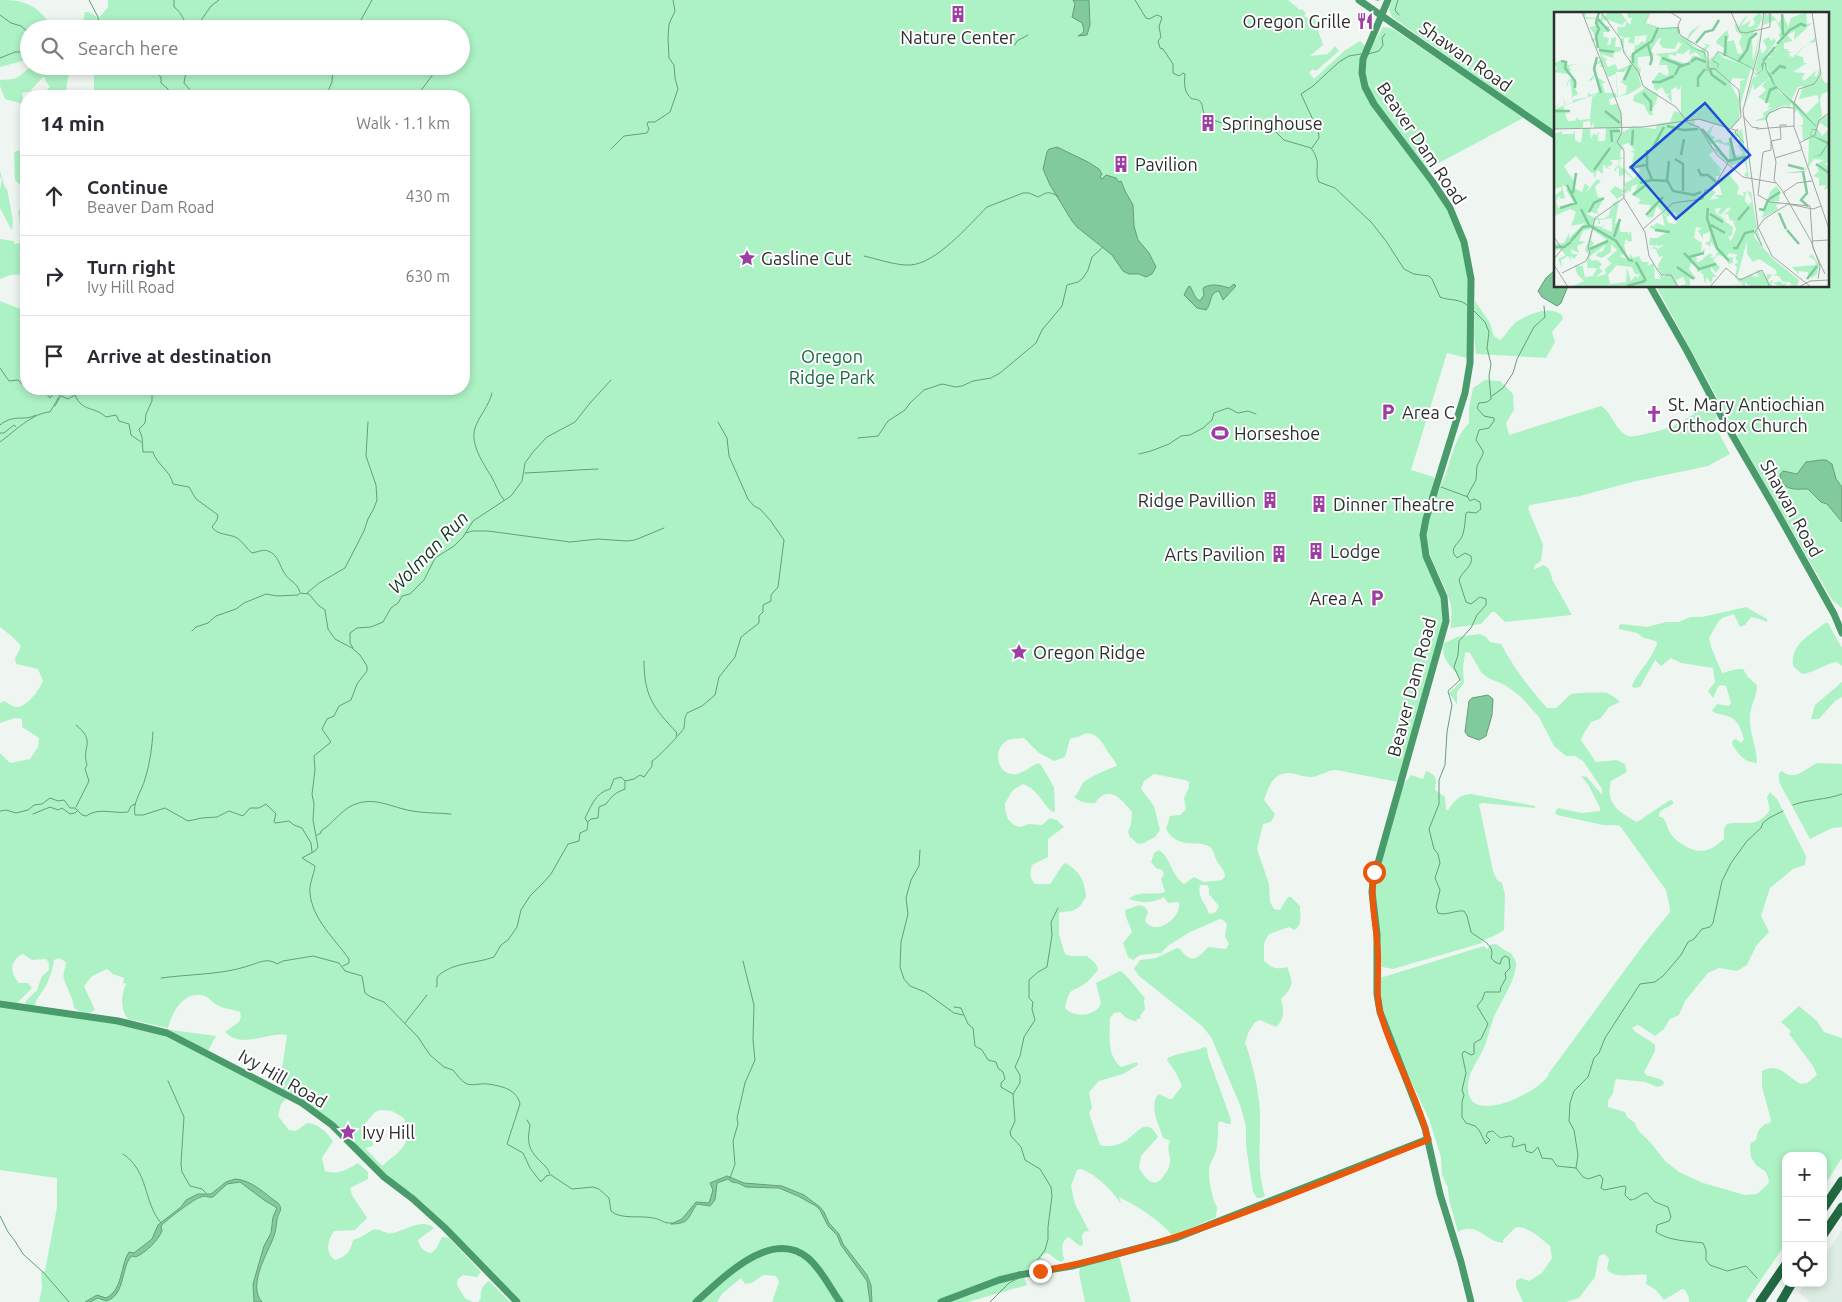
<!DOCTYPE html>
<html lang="en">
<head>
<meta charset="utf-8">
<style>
  :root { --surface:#fff; --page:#f7f7f7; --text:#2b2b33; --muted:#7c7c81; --line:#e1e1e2 }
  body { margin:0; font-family:Ubuntu,sans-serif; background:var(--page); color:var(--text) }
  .controls { position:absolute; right:15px; bottom:15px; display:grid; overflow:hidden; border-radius:10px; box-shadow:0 2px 8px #0003 }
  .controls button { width:45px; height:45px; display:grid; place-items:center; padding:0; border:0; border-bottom:1px solid var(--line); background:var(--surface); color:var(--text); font:25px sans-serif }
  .stop { position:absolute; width:15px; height:15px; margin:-11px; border:4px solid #ea580c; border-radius:50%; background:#fff }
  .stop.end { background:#ea580c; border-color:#fff; box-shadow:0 1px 5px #0008 }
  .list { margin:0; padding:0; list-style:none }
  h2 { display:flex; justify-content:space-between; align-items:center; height:65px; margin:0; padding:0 20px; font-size:21px }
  h2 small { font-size:16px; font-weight:400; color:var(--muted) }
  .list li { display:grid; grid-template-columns:32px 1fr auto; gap:15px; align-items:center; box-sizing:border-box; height:80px; padding:0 20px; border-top:1px solid var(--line) }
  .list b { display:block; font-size:19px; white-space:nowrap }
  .list p { margin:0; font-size:16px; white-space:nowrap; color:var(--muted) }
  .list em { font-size:16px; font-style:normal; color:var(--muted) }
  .icon { flex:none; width:28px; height:28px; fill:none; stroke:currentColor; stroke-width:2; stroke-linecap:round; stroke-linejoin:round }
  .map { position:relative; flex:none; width:1842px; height:1302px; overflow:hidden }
  .search { position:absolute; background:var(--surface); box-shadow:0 2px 8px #0003; left:20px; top:20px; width:450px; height:55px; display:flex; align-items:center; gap:12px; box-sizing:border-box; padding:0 18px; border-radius:28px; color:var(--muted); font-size:19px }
  .panel { position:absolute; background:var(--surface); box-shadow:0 2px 8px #0003; left:20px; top:90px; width:450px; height:305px; border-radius:20px }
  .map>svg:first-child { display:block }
</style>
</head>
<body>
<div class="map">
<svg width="1842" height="1302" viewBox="0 0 1842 1302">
  <rect width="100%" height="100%" fill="#eff6f1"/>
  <polygon fill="#deede3" points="1842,1230 1842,1302 1810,1302 1799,1293 1806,1283 1823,1283 1823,1258"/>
  <g fill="#adf2c5" fill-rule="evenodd">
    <path d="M 0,0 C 31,0 36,7 56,29 L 29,29 L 29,59 L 0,67 Z"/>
    <path d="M 108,0 L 1288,0 L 1300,10 L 1302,9 L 1306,13 L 1304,16 L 1311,20 L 1314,18 L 1318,23 C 1316,30 1322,39 1323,45 L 1310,56 L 1328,54 L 1335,46 L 1339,51 L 1316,71 L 1313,69 L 1309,73 L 1314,79 L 1344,51 L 1360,41 L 1369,50 L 1383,27 L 1390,28 L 1396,31 L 1525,117 L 1422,172 L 1441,197 L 1458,230 L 1469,279 L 1467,358 L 1447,353 L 1411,470 L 1434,477 L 1433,478 L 1436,479 L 1420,541 L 1423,557 L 1442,599 L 1443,620 L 1398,782 L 1336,770 C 1327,770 1319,777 1310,777 C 1304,777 1297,774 1291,773 C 1273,772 1269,786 1264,800 L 1275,814 L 1271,822 L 1263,824 L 1257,849 L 1269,884 L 1270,902 L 1274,909 L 1280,910 L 1288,897 L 1291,897 L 1300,906 C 1300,915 1303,925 1294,930 L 1289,927 L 1269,934 L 1264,943 L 1264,961 C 1272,968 1276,970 1287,967 C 1294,983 1293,987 1281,999 C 1284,1009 1285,1019 1276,1027 L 1260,1020 L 1255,1022 L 1249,1031 L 1245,1043 C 1252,1060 1259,1092 1260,1111 C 1261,1139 1256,1168 1265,1196 L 1262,1198 L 1257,1198 L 1253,1192 L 1246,1146 L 1246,1126 L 1240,1105 L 1211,1037 L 1202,1026 L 1139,976 L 1134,969 L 1140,960 L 1156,958 L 1177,948 L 1180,949 C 1191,964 1197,960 1208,947 L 1226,949 L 1229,944 L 1225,936 L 1227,924 L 1223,920 L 1220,919 L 1190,932 L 1169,945 L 1161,953 L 1140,955 L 1133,960 L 1128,957 L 1123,943 L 1132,932 L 1126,917 L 1125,910 L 1139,905 L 1145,907 L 1148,912 L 1145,921 C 1156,937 1182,918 1179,902 L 1168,903 L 1164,897 C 1152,904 1142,903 1129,899 C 1140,890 1153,896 1165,892 L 1161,879 L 1164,874 L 1162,870 L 1156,868 L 1151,862 L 1154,853 L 1159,850 C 1172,859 1170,874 1184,884 L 1194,877 L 1204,882 L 1222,880 L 1225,876 C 1224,868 1218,865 1216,859 C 1214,854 1214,851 1211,848 C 1202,838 1179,852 1166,829 L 1170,816 L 1180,815 L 1186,809 L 1184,798 L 1189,787 L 1189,782 L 1185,780 L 1154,774 L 1144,781 L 1141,789 L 1154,806 L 1160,830 L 1155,837 L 1144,843 L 1138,844 L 1130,837 L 1128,832 L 1131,824 L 1132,812 C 1120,798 1109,784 1095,803 C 1087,804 1080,802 1074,797 C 1079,793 1079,789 1083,783 C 1087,778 1110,768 1117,766 C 1115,760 1111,757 1108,752 C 1103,744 1097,731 1084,734 C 1082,734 1080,737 1077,737 C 1074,738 1072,738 1070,739 L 1065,757 L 1054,761 L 1039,753 L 1024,738 C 1018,739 1010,738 1005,742 C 992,752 998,777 1017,774 C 1025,772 1031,766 1038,763 L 1041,765 L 1054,787 L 1055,810 L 1054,812 L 1051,811 C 1041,801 1036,788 1023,784 L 1013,790 L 1005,803 L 1005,809 L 1008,819 L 1014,825 L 1020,827 L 1029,824 L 1042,825 L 1050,818 L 1057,820 L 1064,827 L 1048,839 L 1048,857 L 1032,865 C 1030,873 1029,877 1035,884 L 1050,884 C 1056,877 1058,869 1065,863 C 1080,871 1085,881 1086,897 C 1082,903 1079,910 1071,911 C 1066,912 1064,911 1059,913 L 1059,935 L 1065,954 L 1071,956 L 1087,956 L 1096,964 L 1098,970 C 1094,974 1091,979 1087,982 C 1071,995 1071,983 1065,1008 C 1074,1018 1096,1017 1101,1003 L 1096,983 L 1120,971 C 1126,973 1139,992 1145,998 L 1144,1000 L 1145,1009 L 1140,1016 L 1141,1018 L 1136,1020 L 1137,1022 L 1126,1018 L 1120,1012 L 1114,1013 L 1110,1018 C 1110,1035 1106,1055 1121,1067 L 1137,1062 L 1138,1065 L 1123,1074 L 1099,1081 L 1089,1092 L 1092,1108 L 1089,1113 L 1100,1145 C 1108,1148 1120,1145 1127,1140 C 1138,1132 1147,1116 1158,1137 L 1141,1156 L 1139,1168 C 1147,1181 1155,1190 1165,1174 C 1168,1170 1170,1166 1170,1162 C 1171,1155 1166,1150 1170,1142 L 1169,1140 L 1163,1138 C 1159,1126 1148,1104 1159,1094 L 1169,1099 L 1172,1099 L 1182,1086 L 1176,1073 L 1167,1060 L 1168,1058 C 1180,1052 1193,1052 1205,1047 L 1207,1048 L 1208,1056 L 1230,1117 L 1231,1124 L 1228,1124 L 1220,1121 L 1218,1123 C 1218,1131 1218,1139 1217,1147 C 1216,1154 1212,1159 1210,1165 C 1207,1174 1212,1200 1217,1207 L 1216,1217 L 1173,1236 C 1157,1218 1140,1208 1119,1197 L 1121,1204 C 1114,1192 1093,1171 1079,1169 L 1077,1170 L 1071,1186 L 1075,1204 L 1089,1231 L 1084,1232 L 1082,1235 L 1083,1244 L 1081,1246 C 1075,1244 1073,1239 1068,1237 C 1060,1243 1062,1251 1064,1259 L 1062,1262 L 1057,1260 L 1048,1253 L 1040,1256 L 1045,1261 L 1043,1263 L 1038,1260 L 1033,1268 L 1022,1271 L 1027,1285 L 968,1302 L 842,1302 L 808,1256 L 767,1249 L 693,1302 L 522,1302 L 422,1202 L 385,1174 L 358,1147 L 346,1144 L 348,1137 L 279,1089 L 287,1035 C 267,1031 243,1050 225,1032 L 239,1022 L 241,1017 L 240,1012 C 233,1009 223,1009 217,1005 C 213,1003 209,998 205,996 C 184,989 172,1013 168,1028 L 128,1019 C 120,1009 121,995 126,984 L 123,983 L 124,978 L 113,974 L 107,969 L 92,976 L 84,986 L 95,1010 C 87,1015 81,1013 74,1008 C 73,997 67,989 64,979 C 62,973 66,968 66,962 L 59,958 L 54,960 C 54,966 48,983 45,987 C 41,994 37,997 35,1005 L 27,1005 L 25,1002 L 37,990 L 42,976 L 49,970 L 49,963 L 46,959 L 32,960 L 23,954 C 10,960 9,973 19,983 L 28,983 L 32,988 L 17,1003 L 0,1000 L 0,753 L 10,763 L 30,759 L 38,747 L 39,738 L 22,727 L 22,719 L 15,718 L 0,723 L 0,703 L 5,701 C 8,703 12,706 15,707 C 26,709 39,690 43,681 L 38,669 L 16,664 L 15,658 L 21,647 C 19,641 5,631 0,627 L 0,301 C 9,304 18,309 26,310 L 26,389 L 464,389 L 464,96 L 92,96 L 94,90 L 94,72 L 86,66 L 461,66 L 461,29 L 81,29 L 85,12 L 88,12 L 99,18 L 108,7 ZM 1200,885 L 1207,885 L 1209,888 L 1209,894 L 1219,906 L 1216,912 L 1210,914 L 1208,912 C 1207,903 1197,900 1200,885 ZM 381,1110 L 392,1111 L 404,1118 C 413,1146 401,1149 382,1166 L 365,1148 L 373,1146 L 372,1140 L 364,1125 L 375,1112 Z"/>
    <polygon points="1392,0 1842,0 1842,608 1832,600 1745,449 1656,286 1828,286 1828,14 1556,14 1556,133 1392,17 1389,9"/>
    <path d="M 31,66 L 75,66 C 63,80 70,83 64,96 L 43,96 L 43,93 L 50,87 L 45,80 L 45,77 L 43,77 L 30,91 L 22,93 L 23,104 L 5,99 L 0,86 L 0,80 C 18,79 17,79 31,66 Z"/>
    <polygon points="26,150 26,184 19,184 15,180 14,153 16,151"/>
    <polygon points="0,171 5,188 7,189 13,220 12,231 0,208 0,189 2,180 0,177"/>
    <path d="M 26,207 L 26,274 L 10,275 L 0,279 L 0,239 L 14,241 L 14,244 L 24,242 C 21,237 20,219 18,211 Z"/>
    <path d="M 1475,301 L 1490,323 L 1494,336 L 1500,340 C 1506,335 1510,327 1516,322 C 1529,314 1549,305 1562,315 L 1563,319 L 1552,332 L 1555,342 L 1546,358 L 1476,354 L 1474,335 Z"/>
    <path d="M 1485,380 L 1500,381 L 1513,394 L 1514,410 L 1506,423 L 1509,435 L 1601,406 C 1612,412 1614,428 1626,435 C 1632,438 1639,435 1645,434 C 1661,431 1676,426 1689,417 C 1696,413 1701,407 1708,404 L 1716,414 L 1715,426 L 1730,454 L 1708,466 L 1632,482 L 1580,496 L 1530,505 L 1528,508 L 1543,545 L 1541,561 L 1535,565 L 1534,568 L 1535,569 L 1544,565 L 1549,569 L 1553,581 L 1572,615 L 1505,622 L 1495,612 L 1492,612 L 1481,624 L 1451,628 C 1451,621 1452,612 1451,605 C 1446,585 1433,568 1428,548 C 1421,520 1440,492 1448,467 C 1454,449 1456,437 1469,423 L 1469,408 L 1473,388 Z"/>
    <path d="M 1746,607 L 1767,619 L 1767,622 L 1759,619 L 1751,617 L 1745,625 L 1740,627 L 1734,614 L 1722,618 L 1718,622 L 1709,638 L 1711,647 L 1722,673 L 1737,669 L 1743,669 L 1748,677 L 1757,685 C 1757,698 1749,707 1750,720 C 1750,735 1757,748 1757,763 C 1745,763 1738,754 1732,744 L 1733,740 L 1736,739 L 1741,743 L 1744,739 C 1740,727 1738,718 1724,715 C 1719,714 1716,714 1712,711 L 1717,704 L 1729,706 L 1731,703 L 1726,686 L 1721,685 L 1718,687 L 1713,698 L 1708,691 L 1715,682 L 1713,668 L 1681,663 L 1671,658 L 1661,666 L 1655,660 L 1640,687 L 1634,688 L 1632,686 C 1639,669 1651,662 1657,643 L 1656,641 L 1644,638 L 1637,633 L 1619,629 L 1619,626 L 1621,624 L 1647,627 L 1666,622 L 1679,622 L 1690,617 L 1702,617 Z"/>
    <path d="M 1825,623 L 1828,623 L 1842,648 L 1842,666 L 1837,662 C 1824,664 1814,673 1802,674 L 1793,666 C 1791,642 1810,636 1825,623 Z"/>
    <path d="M 1480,634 L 1486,637 L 1490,642 L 1501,644 C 1514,668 1529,688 1547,708 L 1556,708 C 1561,704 1566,698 1571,694 C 1573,693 1604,692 1607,693 C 1612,695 1616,698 1620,702 L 1609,707 L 1600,719 L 1591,722 L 1583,735 L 1581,740 L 1596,762 L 1617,760 L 1625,764 L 1627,772 L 1611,781 C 1605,804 1619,812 1637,822 L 1670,800 L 1673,801 L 1673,804 C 1668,808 1658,809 1659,817 L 1662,817 C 1668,824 1666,825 1669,831 C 1675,843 1695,854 1707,850 C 1714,848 1719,843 1724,839 L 1724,829 L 1727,824 C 1746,819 1754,831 1770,810 L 1767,797 L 1770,792 L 1777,799 L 1806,856 L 1805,865 L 1793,869 L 1770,888 L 1761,916 L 1769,932 L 1756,946 L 1747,965 L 1737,971 L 1719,968 L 1708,973 L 1685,1001 L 1679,1015 L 1670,1019 L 1664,1029 L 1655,1036 L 1640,1026 L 1637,1025 L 1632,1028 C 1638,1036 1648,1038 1655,1045 L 1655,1051 L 1644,1072 L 1646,1075 L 1660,1079 L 1664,1082 L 1663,1085 L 1657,1087 L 1645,1082 L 1617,1079 L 1615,1081 L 1613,1093 L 1608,1101 L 1608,1107 L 1625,1112 L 1627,1117 L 1634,1122 L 1638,1130 L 1651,1143 L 1665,1161 L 1679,1172 L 1703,1183 L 1745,1195 L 1757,1194 L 1768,1184 L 1769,1181 L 1766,1172 L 1756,1165 L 1751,1157 L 1750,1146 L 1751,1143 L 1756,1140 L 1758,1131 L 1765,1124 L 1770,1123 L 1771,1120 L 1762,1087 L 1762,1071 C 1779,1061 1788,1078 1801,1084 L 1807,1083 L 1817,1075 L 1813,1066 L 1789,1034 L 1791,1031 L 1781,1022 L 1799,1006 L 1817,1021 L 1824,1032 L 1842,1038 L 1842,1158 L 1823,1188 L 1823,1156 L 1786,1156 L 1786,1243 L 1746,1302 L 1689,1302 L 1689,1298 L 1685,1290 L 1682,1289 L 1664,1300 L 1656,1290 L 1646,1284 L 1647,1275 C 1633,1273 1619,1280 1607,1270 L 1609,1258 L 1604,1254 L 1599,1256 L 1595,1277 L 1579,1298 L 1566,1302 L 1523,1302 L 1516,1287 L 1516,1281 L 1521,1278 L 1529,1281 L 1542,1273 L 1552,1258 L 1550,1246 C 1540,1238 1530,1227 1516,1227 L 1503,1240 L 1503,1243 C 1485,1241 1477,1221 1458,1232 L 1449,1200 L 1448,1188 L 1442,1175 L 1441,1157 L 1429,1119 L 1407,1073 L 1387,1023 L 1381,1001 L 1380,978 L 1484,946 L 1487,949 L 1490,945 L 1496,944 L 1506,951 L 1511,953 C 1514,958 1517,962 1516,967 C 1513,985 1501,1001 1494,1017 C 1490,1027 1488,1039 1483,1050 C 1477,1062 1467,1074 1468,1089 C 1469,1129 1547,1088 1549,1073 L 1644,944 L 1670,912 L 1670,909 L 1666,890 L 1620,826 C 1614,824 1609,826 1603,825 L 1557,815 L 1555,812 L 1558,808 L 1582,813 L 1600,811 L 1600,808 L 1589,786 L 1581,776 L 1587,777 L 1602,795 L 1602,789 L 1583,761 L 1575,756 L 1566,756 L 1554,746 L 1539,717 L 1520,696 L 1505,685 L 1488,678 L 1481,672 L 1470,653 L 1467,652 L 1465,653 L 1463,668 L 1464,683 L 1457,692 L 1457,704 L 1449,693 L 1461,682 C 1454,665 1440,663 1444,643 L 1457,637 Z"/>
    <polygon points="1842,682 1842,697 1835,701 1819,719 1811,719 1815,705"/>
    <path d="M 1817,763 L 1842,764 L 1842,827 L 1832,828 L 1810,839 L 1779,782 L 1779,773 L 1782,771 C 1794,782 1805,769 1817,763 Z"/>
    <path d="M 1426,771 C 1437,775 1437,779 1435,790 L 1445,797 L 1446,810 L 1448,810 C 1455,800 1459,795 1471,794 L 1535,806 L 1535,808 L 1483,803 L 1479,804 L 1493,871 L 1497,880 L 1502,883 L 1505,895 L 1504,930 L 1494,936 L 1481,941 L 1482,943 L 1393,969 L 1382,967 L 1374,891 L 1378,870 L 1403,785 L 1411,775 L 1423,779 Z"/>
    <path d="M 0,1007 L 216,1036 L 207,1053 L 279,1093 L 286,1099 L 281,1104 L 278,1116 L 289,1130 L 296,1131 L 307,1123 C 317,1123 327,1132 333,1141 L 322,1158 L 325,1171 C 338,1175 347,1170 358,1163 L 368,1172 L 368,1179 L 350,1188 L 352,1195 L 367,1218 L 355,1230 L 334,1231 C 327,1241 325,1253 335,1260 C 347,1256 350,1252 353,1240 C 362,1237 364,1235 371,1231 C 378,1226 386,1235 393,1233 C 407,1230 422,1218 434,1228 L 418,1240 C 420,1248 423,1251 431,1253 L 436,1249 L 442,1237 L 449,1238 L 481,1272 L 477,1277 L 463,1275 L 458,1279 L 457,1285 L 465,1298 L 473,1302 L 262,1302 C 247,1285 269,1252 275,1235 C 277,1226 276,1219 281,1212 L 271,1198 L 263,1192 L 264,1200 L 276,1206 L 277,1211 L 273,1217 L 271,1233 L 264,1246 L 253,1284 L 254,1302 L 39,1302 L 42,1288 L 41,1272 L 45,1271 L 57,1207 L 57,1178 L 0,1170 Z"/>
    <path d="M 781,1252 C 811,1253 824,1280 838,1302 L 772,1302 L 779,1282 L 776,1276 L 763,1275 L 752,1283 L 745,1284 L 741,1278 L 722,1294 L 717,1302 L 700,1302 L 741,1267 L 762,1255 Z"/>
    <polygon points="1119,1256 1131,1302 1085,1302 1079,1273 1080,1267"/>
    <path d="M 489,1281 L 510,1302 L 478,1302 L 481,1298 C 480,1290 482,1286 489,1281 Z"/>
  </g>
  <g fill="#80ca9c" stroke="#679c7b">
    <polygon points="1073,0 1089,0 1090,25 1087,35 1078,36 1083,33 1084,30 1082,23 1072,17 1075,4"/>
    <polygon points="1057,147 1088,162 1099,169 1102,174 1100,177 1102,179 1106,175 1116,178 1119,182 1121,181 1125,191 1133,205 1134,226 1138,240 1149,253 1156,267 1152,274 1146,277 1139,274 1129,274 1123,271 1112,255 1077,227 1072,221 1050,185 1043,169 1047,152 1049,149"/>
    <polygon points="1555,270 1556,286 1568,286 1561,303 1557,306 1542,297 1538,291 1546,278"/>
    <path d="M 1234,284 L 1236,286 L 1223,300 L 1219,291 C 1209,292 1212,304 1206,310 L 1197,308 L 1184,295 L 1188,287 L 1190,286 L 1196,298 L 1200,301 L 1204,295 L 1203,288 C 1211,283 1220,285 1229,288 Z"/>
    <path d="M 1821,460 L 1826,460 L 1832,464 L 1836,479 L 1842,487 L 1842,522 L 1827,504 L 1821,502 L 1808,489 C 1796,489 1783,492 1780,475 L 1783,471 L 1797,474 L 1806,462 Z"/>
    <polygon points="1488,695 1493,699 1492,715 1486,736 1479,740 1468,736 1465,732 1469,701 1472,698"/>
    <path d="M 727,1176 L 744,1183 L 782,1186 L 804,1195 L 820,1207 L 824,1212 L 829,1223 L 839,1234 L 843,1244 L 867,1275 L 871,1285 L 872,1302 L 870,1302 L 867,1281 L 841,1245 L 837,1235 L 828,1226 L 820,1210 L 816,1206 L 798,1196 L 779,1188 L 746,1187 L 738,1183 L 732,1182 L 728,1179 L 717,1183 L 715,1200 L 710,1206 L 697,1204 C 688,1216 691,1224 671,1224 L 682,1219 L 696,1202 L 709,1203 L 713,1190 L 710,1183 Z"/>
    <path d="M 235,1179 C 252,1180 265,1194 278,1203 C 284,1210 278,1213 277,1220 C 276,1226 276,1231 274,1236 C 268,1253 247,1285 262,1302 L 254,1302 L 253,1284 L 264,1246 L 271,1233 L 273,1217 L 277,1208 L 264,1200 L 240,1182 L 227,1184 L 213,1197 C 208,1198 206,1195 201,1197 C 195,1198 165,1221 161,1226 L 162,1231 C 157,1242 146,1252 136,1257 L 132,1256 C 121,1264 126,1296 106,1301 L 98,1298 L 90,1302 L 85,1302 L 97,1295 L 106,1298 C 123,1290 120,1266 129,1252 L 134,1253 L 152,1239 L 158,1225 L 181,1207 L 186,1200 L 198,1194 L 211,1194 L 226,1182 Z"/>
  </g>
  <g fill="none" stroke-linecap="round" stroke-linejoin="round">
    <g stroke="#679c7b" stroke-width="1">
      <polyline points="89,0 98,17 100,29"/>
      <path d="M 174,0 L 174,7 C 184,14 183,23 191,29"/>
      <path d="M 1135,0 L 1146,18 L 1149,19 L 1157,15 L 1162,17 L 1159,27 L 1161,37 L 1158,41 L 1160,48 L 1163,49 L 1173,64 L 1173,73 L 1179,76 L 1183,73 L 1185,74 C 1184,84 1184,93 1192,99 C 1207,99 1199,110 1207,118 L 1231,126 L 1249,121 L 1260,120 L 1269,125 L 1284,140 L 1311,148 C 1323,164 1313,170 1319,182 L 1335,188 L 1371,222 L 1386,241 L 1404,269 L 1414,274 L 1429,276 L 1432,279 L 1440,297 C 1449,301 1461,298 1468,306"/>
      <polyline points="1376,0 1379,0"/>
      <polyline points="1398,0 1395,10 1399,15"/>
      <polyline points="1714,14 1715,12"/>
      <polyline points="0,15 11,23 21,26 29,33"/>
      <polyline points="195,29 211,6 219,0"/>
      <polyline points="356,29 372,0"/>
      <polyline points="1015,45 1017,41 1028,35"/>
      <polyline points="1368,54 1379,51 1383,45 1382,38 1385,34"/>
      <polyline points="0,58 15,52 29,52"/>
      <path d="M 126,66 C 138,71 152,67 161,77 L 161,83 L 168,89 L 169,96"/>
      <polyline points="186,66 187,73 185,77 184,83 190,90 187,96"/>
      <polyline points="326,96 332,82 333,66"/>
      <polyline points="417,96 439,66"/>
      <polyline points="1312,148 1319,138 1318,127 1315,124 1301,94 1313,86 1339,62 1349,56 1361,54"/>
      <polyline points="611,149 624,136 647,133 649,129 647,124 648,122 655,122 670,112 678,89 675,78 674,65 669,58 668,37 669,24 675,11 673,0"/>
      <path d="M 864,256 C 877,259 898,266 910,265 C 936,264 969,225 987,207 L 1023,193 L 1029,193 L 1038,197 C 1048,192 1047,191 1058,196"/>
      <path d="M 1473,310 L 1485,322 L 1489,332 L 1487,348 L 1491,364 L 1489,376 L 1491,399 L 1487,402 L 1479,403 L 1477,408 L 1484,416 L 1494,418 L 1494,421 L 1489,428 L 1479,430 L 1476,440 L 1483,451 L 1483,454 L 1477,466 L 1476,480 L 1467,496 L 1470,501 L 1474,499 L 1480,502 L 1481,509 L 1476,513 L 1468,512 L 1466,513 C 1465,520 1465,527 1463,534 C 1460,544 1447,548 1457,558 L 1465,553 L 1471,556 C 1474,566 1462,571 1459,580 L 1466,602 L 1471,604 L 1480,597 L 1486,599 L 1486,605 L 1477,615 L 1471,628 L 1459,641 L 1458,655 L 1454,667 L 1460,680 L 1448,691 L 1452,705 L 1447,732 L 1445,765 L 1439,780 L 1439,804 L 1429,829 L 1434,849 L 1438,854 L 1440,863 L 1435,878 L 1440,890 L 1436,907 L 1438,913 C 1446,916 1455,910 1464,911 L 1467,916 L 1471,932 C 1480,940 1496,944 1491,958 L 1495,962 L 1500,964 L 1502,958 L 1505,956 L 1509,958 L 1510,968 L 1505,973 L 1506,978 L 1501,987 L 1500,992 L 1485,992 L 1482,1000 L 1477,1006 L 1488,1024 L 1481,1039 L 1474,1043 L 1474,1054 L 1471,1055 L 1464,1051 L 1462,1054 L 1466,1073 L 1462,1090 L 1464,1095 L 1462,1102 L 1462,1117 L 1466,1123 L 1475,1126 L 1479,1130 L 1486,1144 L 1490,1140 L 1486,1136 L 1488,1132 L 1493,1131 C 1503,1141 1499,1137 1511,1136 L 1514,1139 L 1512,1146 L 1514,1147 L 1525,1144 L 1526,1151 L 1532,1153 L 1538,1147 L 1542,1158 L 1552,1159 L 1557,1166 L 1576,1168 L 1583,1177 L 1588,1179 L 1600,1175 L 1603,1179 L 1601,1188 L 1604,1190 L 1624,1186 L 1626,1187 L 1625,1195 L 1630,1200 C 1637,1200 1641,1193 1647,1193 L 1655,1202 L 1668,1207 L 1671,1217 L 1669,1221 L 1657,1225 L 1656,1232 C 1669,1241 1688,1241 1703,1243 L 1706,1250 L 1706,1260 L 1710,1265 L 1727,1271 L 1746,1266 L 1757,1278"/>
      <polyline points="0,368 9,381 18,380 22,384 26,385"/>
      <path d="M 32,389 L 38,392 L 43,389 L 50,398 L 54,393 L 68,399 L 75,395 C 82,412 94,406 106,417 L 116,415 L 119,421 L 129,424 L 131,435 L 141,442"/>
      <path d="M 156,389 L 152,393 L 152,401 L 146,414 L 145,423 L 139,429 L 142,437 L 143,452 L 153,452 C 157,465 170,470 173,484 L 189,487 L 196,499 L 218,515 L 217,520 L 212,527 C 218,536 228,533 237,538 C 243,542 247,549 252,553 C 257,552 264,549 268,551 C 278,554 280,567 285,574 C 290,582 296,581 300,592"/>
      <path d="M 492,393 C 489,406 479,416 475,428 C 470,444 483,463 491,476 C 496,484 498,493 504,500"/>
      <polyline points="1492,396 1503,388 1513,373 1517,359 1534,327 1545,317 1544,306"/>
      <polyline points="55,406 60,397"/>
      <path d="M 0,425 C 15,413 23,422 36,415"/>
      <polyline points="0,433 4,433 14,425 16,427"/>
      <polyline points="858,438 878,436 888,421 905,410 910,403 924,390 942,384 956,387 962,386 973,381 991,378 1000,373 1036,343 1042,330 1062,306 1067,285 1078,282 1083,278 1088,270 1092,257 1103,247"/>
      <path d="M 0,442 C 14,432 32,413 50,412 L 59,397"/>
      <polyline points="1139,454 1151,451 1169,444 1181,436 1190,435 1203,428 1212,420 1214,413 1228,408 1238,413 1248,411 1256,414"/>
      <path d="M 525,473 C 549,472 573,470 598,469"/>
      <polyline points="1441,487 1468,497"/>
      <polyline points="466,533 472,531 488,531 570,542 598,539 627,541 635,540 664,528"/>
      <polyline points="307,593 319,583 345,568 364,531 368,519 374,508 377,500 376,485 366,456 368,422"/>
      <path d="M 192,631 L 196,627 L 208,623 L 216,616 L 236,609 L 244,603 L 266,594 L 277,596 L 298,595 L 300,593 L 309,594 L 318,605 L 325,610 L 328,629 L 335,639 L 352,648 L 360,655 L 367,666 L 367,671 L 357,684 L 351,700 L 339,706 L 334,716 L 327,719 L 322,729 L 331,742 L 314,756 L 315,770 L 312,794 L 314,804 L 313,820 L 318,847 L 315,851 L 302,858 L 315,866 C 314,875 309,883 310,893 C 312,919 335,939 349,959 L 349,963 L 343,966"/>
      <polyline points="353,648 350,643 350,633 357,628 371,627 383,622 391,608 398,603 402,596 410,594 424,580 435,558 454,546 463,537 473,521 511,496 522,481 525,463 533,452 547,437 575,422 590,403 611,380"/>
      <path d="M 644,661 C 644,697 654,708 677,733 L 676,736"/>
      <path d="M 153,732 C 152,747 150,763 145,779 C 142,791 132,803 135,815 L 143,815 L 165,808 L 188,821 L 202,818 L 217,817 L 229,811 L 243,816 L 250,808 L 259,808 L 266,804 L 276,814 L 274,821 L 275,823 L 289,821 L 294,825 L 302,828 L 311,843 L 312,852"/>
      <path d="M 625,781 L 634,779 L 640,775 L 644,777 L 652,766 L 652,761 C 658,758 682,732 684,728 C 685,722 684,718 687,713 L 702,706 L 715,695 L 719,677 L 735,657 L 741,637 L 759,623 L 759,616 L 763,612 L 763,605 L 771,601 L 771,595 L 778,587 L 784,540 L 770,520 L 760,509 L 754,506 L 748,499 L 729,456 L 727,438 L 718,422"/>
      <path d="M 1793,805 C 1809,799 1826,800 1842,794"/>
      <path d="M 76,807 L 89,781 L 85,769 L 87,765 C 81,746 97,742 76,725"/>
      <path d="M 0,811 L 6,810 L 16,813 L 28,810 L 34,805 L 42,804 L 50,798 L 58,801 L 64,800 L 70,808 L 75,808 L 82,815 L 86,816 C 99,807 113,814 128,812 L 131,806 L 135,804"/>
      <polyline points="33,814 50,807 58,810 62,808 70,814 75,813 78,810"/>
      <path d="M 588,822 L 591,819 L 598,818 L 599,807 L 606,804 C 613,795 615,793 625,789 L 625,782"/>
      <path d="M 317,835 L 321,833 L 321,831 C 332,824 340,812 351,806 C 373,795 390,807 412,811 C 424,813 438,813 451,814"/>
      <polyline points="920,850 919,866 911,880 906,898 908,914 901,942 900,967 904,979 910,986 925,992 954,1013 963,1015"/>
      <path d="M 161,978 C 189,974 221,975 248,966 C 258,963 268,957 277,964 L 283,961 L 313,956 L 339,963 L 345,971 L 362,976 L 365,993 L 371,997 L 384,1002 L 418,1037 L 430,1055 L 444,1067 L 453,1070 C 457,1075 461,1081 467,1084 C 474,1086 481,1083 488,1084 C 501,1086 517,1089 520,1104 L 507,1144 L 523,1153 L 530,1168 L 540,1181 L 542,1181 L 546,1176 L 550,1175"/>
      <path d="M 436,987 L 437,986 L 437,977 C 452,962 475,964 494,957 L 501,945 L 508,940 L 517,927 L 521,910 L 530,896 L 543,883 L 551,874 L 568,844 L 579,841 L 580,833 L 587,830 L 588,823 L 585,818 C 592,805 595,793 610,789 L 614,779 L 621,777 L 625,781"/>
      <polyline points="954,1007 961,1008 968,1024 973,1028 975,1046 982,1050 988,1060 996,1062 998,1068 1003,1072 1005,1079 1001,1083 1001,1087 1013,1094"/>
      <polyline points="405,1023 427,995"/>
      <polyline points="168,1081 184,1117 181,1164 182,1172 190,1186 202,1189 206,1193"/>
      <path d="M 527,1120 L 530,1125 C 527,1142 528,1149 540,1161 C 545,1166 548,1168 550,1174"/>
      <path d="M 123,1154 C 149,1171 143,1202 161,1223"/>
      <polyline points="1576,1168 1578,1155 1574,1130 1569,1121 1570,1103 1574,1091 1588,1077 1594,1058 1599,1053 1605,1038 1640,984 1655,982 1663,976 1681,955 1688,942 1694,939 1702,929 1710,927 1713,923 1722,881 1731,863 1747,841 1761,828 1763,823 1769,818 1783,811"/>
      <path d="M 551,1175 L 572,1189 L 593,1187 L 599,1189 L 609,1198 L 611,1211 C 621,1220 640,1215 653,1218 C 661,1219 664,1224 672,1223"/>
      <polyline points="730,1178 735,1164 733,1141 738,1124 737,1118 745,1083 755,1060 753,1040 754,1005 743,961"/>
      <polyline points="0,1216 8,1232 15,1241 23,1254 44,1273 69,1302"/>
      <polyline points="1031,1269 1045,1250 1048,1239 1048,1227 1052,1196 1051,1187 1040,1169 1025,1160 1021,1147 1011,1136 1010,1132 1015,1121 1013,1094 1020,1083 1020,1075 1015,1067 1020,1056 1024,1037 1035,1020 1032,1009 1033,1002 1029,998 1029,980 1038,972 1047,967 1052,935 1051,922 1058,908"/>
      <polyline points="990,1302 1009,1283 1019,1278"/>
    </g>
    <g stroke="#4a9b6b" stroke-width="7">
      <polyline points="1359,0 1556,136"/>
      <polyline points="1388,0 1363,59 1362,73 1365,87 1374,104 1432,181 1450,208 1464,242 1471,279 1470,363 1465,393 1426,519 1423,535 1426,556 1444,597 1446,621 1373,881 1372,892 1377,934 1377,994 1380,1012 1425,1128 1440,1194 1461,1262 1471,1302"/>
      <polyline points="1650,286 1687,351 1723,419 1773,505 1834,614 1842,633"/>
      <polyline points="0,1004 118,1021 167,1033 302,1103 332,1125 384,1177 413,1199 445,1228 517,1302"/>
      <path d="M 696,1302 C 722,1279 771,1227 808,1258 C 822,1270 830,1288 840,1302"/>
      <polyline points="941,1302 999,1280 1019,1275 1072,1266 1176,1238 1428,1139"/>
    </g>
    <g stroke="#216942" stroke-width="9">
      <polyline points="1823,1209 1842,1181"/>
      <polyline points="1823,1235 1842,1207"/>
      <polyline points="1760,1302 1786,1264"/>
      <polyline points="1781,1302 1792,1283"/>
    </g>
  </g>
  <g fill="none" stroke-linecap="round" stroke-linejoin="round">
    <path stroke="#ea580c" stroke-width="6" d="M 1040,1271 C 1173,1249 1302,1189 1428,1140 C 1418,1096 1393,1058 1381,1015 C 1375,996 1379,975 1378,955 C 1377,927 1369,899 1374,872"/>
  </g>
  <defs>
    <g id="building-bare" transform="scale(1.35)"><path d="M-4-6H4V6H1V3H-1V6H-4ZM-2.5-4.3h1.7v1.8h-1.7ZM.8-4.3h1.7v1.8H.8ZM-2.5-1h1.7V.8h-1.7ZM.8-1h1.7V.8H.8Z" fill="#9e3ea5" stroke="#fff" stroke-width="2.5" paint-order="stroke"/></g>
    <g id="restaurant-bare" transform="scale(1.35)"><path d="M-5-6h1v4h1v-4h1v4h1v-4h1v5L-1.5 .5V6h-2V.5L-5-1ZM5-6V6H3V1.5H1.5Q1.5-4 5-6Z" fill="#9e3ea5" stroke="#fff" stroke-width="2.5" paint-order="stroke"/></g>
    <g id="sight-bare" transform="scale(1.35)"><path d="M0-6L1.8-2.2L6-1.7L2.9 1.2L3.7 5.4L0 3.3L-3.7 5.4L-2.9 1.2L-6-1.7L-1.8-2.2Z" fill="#9e3ea5" stroke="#fff" stroke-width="2.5" paint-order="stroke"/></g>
    <g id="parking-bare" transform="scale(1.35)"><path d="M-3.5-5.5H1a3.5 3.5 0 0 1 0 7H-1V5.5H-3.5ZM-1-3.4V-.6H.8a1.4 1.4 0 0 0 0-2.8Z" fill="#9e3ea5" stroke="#fff" stroke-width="2.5" paint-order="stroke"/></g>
    <g id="church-bare" transform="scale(1.35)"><path d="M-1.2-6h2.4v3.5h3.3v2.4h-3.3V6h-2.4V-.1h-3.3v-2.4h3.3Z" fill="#9e3ea5" stroke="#fff" stroke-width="2.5" paint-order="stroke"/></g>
    <g id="stadium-bare" transform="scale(1.35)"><path d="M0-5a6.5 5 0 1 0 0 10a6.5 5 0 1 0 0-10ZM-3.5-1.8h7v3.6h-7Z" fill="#9e3ea5" stroke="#fff" stroke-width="2.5" paint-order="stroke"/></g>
  </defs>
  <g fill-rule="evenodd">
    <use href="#building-bare" x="958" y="14"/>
    <use href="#restaurant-bare" x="1365" y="21"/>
    <use href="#building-bare" x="1208" y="123"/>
    <use href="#building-bare" x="1121" y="164"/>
    <use href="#sight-bare" x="747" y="258"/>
    <use href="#parking-bare" x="1388" y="412"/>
    <use href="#church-bare" x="1654" y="414"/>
    <use href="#stadium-bare" x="1220" y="433"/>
    <use href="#building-bare" x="1270" y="500"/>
    <use href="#building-bare" x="1319" y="504"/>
    <use href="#building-bare" x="1316" y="551"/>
    <use href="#building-bare" x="1279" y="554"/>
    <use href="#parking-bare" x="1377" y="598"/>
    <use href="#sight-bare" x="1019" y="652"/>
    <use href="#sight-bare" x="348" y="1132"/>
  </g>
  <g text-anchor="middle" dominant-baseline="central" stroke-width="4" stroke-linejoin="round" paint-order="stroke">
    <g font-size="18" fill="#2c2f2d" stroke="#fff" text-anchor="start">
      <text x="1351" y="21" text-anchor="end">Oregon Grille</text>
      <text x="958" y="37" text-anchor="middle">Nature Center</text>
      <text x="1222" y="123">Springhouse</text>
      <text x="1135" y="164">Pavilion</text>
      <text x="761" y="258">Gasline Cut</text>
      <text x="1668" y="404">St. Mary Antiochian<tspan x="1668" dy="21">Orthodox Church</tspan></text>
      <text x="1402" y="412">Area C</text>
      <text x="1234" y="433">Horseshoe</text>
      <text x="1256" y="500" text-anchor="end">Ridge Pavillion</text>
      <text x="1333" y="504">Dinner Theatre</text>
      <text x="1330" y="551">Lodge</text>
      <text x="1265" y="554" text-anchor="end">Arts Pavilion</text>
      <text x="1363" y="598" text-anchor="end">Area A</text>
      <text x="1033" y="652">Oregon Ridge</text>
      <text x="362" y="1132">Ivy Hill</text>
    </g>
    <g font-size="18" fill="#2c2f2d" stroke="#fff">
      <text transform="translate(1466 56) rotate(35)">Shawan Road</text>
      <text transform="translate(1422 143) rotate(56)">Beaver Dam Road</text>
      <text transform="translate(1792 508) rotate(61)">Shawan Road</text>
      <text transform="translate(1411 687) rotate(-75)">Beaver Dam Road</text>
      <text transform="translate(283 1078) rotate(30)">Ivy Hill Road</text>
    </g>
    <g font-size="18" fill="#12673d" stroke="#fff">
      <text x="832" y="356">Oregon<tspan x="832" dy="21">Ridge Park</tspan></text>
    </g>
    <g font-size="19" font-style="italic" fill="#133421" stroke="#fff">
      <text transform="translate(428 552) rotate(-46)">Wolman Run</text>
    </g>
  </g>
  <g transform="translate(1554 12)">
    <rect width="275" height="275" fill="#eff6f1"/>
    <path d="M 29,0 L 33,0 L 31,5 L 42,6 L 45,0 L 43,6 L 47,7 L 47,0 L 51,5 L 53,0 L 66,0 L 76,13 L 78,6 L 74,6 L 73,0 L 97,0 L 90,11 L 107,17 L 124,15 L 124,23 L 133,27 L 136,20 L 146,13 L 134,27 L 140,34 L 146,38 L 153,34 L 148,31 L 142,35 L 148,31 L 156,33 L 151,39 L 154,49 L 159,44 L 158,50 L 162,50 L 159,48 L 164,40 L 170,46 L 189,53 L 168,43 L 170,36 L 162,31 L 163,28 L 173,18 L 175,25 L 172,30 L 180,28 L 184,42 L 189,41 L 185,30 L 188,24 L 182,19 L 180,11 L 183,16 L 181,12 L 185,14 L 190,6 L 194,3 L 186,15 L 197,8 L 194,14 L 197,15 L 201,12 L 199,6 L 206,0 L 208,4 L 209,0 L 208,6 L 205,14 L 199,21 L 203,21 L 198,27 L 199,49 L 207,17 L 199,59 L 197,56 L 186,94 L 185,108 L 178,116 L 160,112 L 156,122 L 161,125 L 158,129 L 166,127 L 170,131 L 175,130 L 178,120 L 174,121 L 172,117 L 182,121 L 188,117 L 195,166 L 190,163 L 193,159 L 190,148 L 183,154 L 182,151 L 178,154 L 160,138 L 155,143 L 169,159 L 165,157 L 167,164 L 161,164 L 163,169 L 158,178 L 162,180 L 155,188 L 165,186 L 160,183 L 168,183 L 164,168 L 175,162 L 185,175 L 183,182 L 190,184 L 189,180 L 192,180 L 191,189 L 195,193 L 198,189 L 193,179 L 197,180 L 204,221 L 209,234 L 203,226 L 202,215 L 200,225 L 219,247 L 245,268 L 243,275 L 231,275 L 237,273 L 236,270 L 229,270 L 225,264 L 218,263 L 223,262 L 222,258 L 205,247 L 199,250 L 193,242 L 193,229 L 183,266 L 190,266 L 201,260 L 197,264 L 205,265 L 202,259 L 206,258 L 213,266 L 213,262 L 218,263 L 214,268 L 216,272 L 217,268 L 219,269 L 217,272 L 218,274 L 224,274 L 219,271 L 226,269 L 229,272 L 233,271 L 230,275 L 226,275 L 227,271 L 226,275 L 196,275 L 191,270 L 191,275 L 187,272 L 162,275 L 190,271 L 185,270 L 181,265 L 183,255 L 180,252 L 184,251 L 181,245 L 184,243 L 175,241 L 172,246 L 179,245 L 179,251 L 175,252 L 171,245 L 164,243 L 159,248 L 166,255 L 162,261 L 157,254 L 157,259 L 163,265 L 159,265 L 157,272 L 153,265 L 151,272 L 149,262 L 146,261 L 148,259 L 143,260 L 143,255 L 137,251 L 135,257 L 143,267 L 136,266 L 136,275 L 125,274 L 132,272 L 129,265 L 122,268 L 124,275 L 19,274 L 30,269 L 23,262 L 21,253 L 28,254 L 28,251 L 31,265 L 39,264 L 43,256 L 33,256 L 33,259 L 34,242 L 31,238 L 39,216 L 29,219 L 25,229 L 32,230 L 23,234 L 25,241 L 17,237 L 18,242 L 24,242 L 20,247 L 16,244 L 18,250 L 14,244 L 7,248 L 8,256 L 4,247 L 12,243 L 6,237 L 0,239 L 0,232 L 10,231 L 15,221 L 15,226 L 31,211 L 17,214 L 22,200 L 16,197 L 0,204 L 0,184 L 8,178 L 7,175 L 0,177 L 0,122 L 8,119 L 8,122 L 19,122 L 21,118 L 21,128 L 27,131 L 29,116 L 36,116 L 37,127 L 40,121 L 43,124 L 43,121 L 47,120 L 44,122 L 44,129 L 51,129 L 52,116 L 40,116 L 39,110 L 37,116 L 36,109 L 29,110 L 29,116 L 0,117 L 0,96 L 7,89 L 1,97 L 11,93 L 8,83 L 12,93 L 19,90 L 16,68 L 11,77 L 14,69 L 18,66 L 16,61 L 23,71 L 21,75 L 24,83 L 19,84 L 19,88 L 34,85 L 34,80 L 37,83 L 45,80 L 41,63 L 38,68 L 34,69 L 41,62 L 39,57 L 14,59 L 14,62 L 0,60 L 0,57 L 4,58 L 0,51 L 8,48 L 14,53 L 23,52 L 15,54 L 17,59 L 39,57 L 40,52 L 47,48 L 43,27 L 38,30 L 37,27 L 43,26 L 35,15 L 47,13 L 42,13 L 41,7 L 32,7 L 30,5 ZM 48,8 L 53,8 L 57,16 L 54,8 L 68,13 L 73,8 L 71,15 L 63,15 L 64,24 L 70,25 L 66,27 L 67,35 L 61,35 L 62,25 L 57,26 L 57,32 L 53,33 L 55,26 L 50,25 L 49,20 L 55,20 L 55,14 L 49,15 ZM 93,23 L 91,31 L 88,29 L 83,34 L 81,32 L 80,41 L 76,44 L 71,41 L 73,38 L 70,40 L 70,26 L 76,25 L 74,30 L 78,33 L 75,30 L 80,32 L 81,24 L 84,24 L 84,29 L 85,24 ZM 108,26 L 105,31 L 109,36 L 121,37 L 124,30 L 128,32 L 122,40 L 101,42 L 107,45 L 105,53 L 113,53 L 115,61 L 113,64 L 105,60 L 99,69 L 100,75 L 102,79 L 108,75 L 112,82 L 116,82 L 113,84 L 118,91 L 117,78 L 122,75 L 124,78 L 125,78 L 127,74 L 127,101 L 120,99 L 116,110 L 103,112 L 102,117 L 79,114 L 68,121 L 64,115 L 68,115 L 67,100 L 63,92 L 56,93 L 55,87 L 75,82 L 88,74 L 85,67 L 87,56 L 84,55 L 84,45 L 96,44 L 97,53 L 100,42 L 97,39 L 104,27 ZM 67,33 L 79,50 L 75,47 L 76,53 L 64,58 L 61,52 L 54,55 L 51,49 L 53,48 L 46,42 L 60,46 L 59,41 L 67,39 ZM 136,37 L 135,43 L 142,40 L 149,48 L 139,43 L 133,52 L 115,46 L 115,42 L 122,44 L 122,41 L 129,42 ZM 48,50 L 46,55 L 50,55 L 54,65 L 62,62 L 63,85 L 61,81 L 51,81 L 48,71 L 52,71 L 43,65 L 42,53 ZM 74,56 L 67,70 L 73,74 L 72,81 L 64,85 L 62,60 L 70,60 ZM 179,66 L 192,67 L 186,69 L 186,89 L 176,71 ZM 43,82 L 38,85 L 36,107 L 25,108 L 23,105 L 21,109 L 14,109 L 11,102 L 14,101 L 11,101 L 17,99 L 10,98 L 10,94 ZM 142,107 L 160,112 L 153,120 L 150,119 L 151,124 L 147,119 L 151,114 L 149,117 L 140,113 ZM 181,123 L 182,127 L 184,124 L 186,126 L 184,129 L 187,132 L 184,134 L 189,142 L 185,144 L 179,142 L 178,126 ZM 162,130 L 175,134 L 175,148 L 164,136 L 167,134 L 160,137 L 157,132 ZM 74,131 L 81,138 L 76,140 L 80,141 L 78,151 L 82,152 L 75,156 L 79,161 L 83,155 L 86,158 L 80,167 L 71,157 L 73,155 L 70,157 L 65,154 L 66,147 L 70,147 L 66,145 L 67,137 L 71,137 L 68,133 ZM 22,144 L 37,161 L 41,161 L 39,162 L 41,166 L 43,158 L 49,162 L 49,153 L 51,153 L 52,156 L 56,157 L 53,155 L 59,152 L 56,148 L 65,148 L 64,154 L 60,153 L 63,155 L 60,157 L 61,160 L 63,156 L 65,155 L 65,165 L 70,162 L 70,168 L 71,160 L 79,167 L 69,172 L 72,175 L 70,179 L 61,174 L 56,179 L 63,187 L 67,184 L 70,185 L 68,180 L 74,181 L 73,178 L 76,180 L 78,174 L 84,172 L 79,183 L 87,188 L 84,192 L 97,193 L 93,205 L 99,205 L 103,194 L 113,205 L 121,200 L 124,206 L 122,212 L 114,211 L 112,205 L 107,199 L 111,214 L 103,211 L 100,213 L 103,215 L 97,213 L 96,216 L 112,221 L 103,226 L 96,226 L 95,233 L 102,234 L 102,231 L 103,234 L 110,233 L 104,237 L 101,235 L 96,236 L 102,237 L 105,245 L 109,244 L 103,255 L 107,254 L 103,256 L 108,263 L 112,262 L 110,265 L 104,261 L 107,267 L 101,267 L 100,251 L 93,254 L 95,250 L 88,250 L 85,244 L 79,246 L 77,242 L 75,248 L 65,244 L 72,241 L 70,232 L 73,231 L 70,230 L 73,227 L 74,230 L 78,229 L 77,219 L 74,223 L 74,220 L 66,220 L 66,213 L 70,214 L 66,213 L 66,208 L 61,212 L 65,188 L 59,191 L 59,201 L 58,192 L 54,206 L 52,202 L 52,206 L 45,207 L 44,204 L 43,207 L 33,202 L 37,200 L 45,202 L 43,198 L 55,179 L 50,187 L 44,185 L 41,175 L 47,169 L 43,167 L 32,181 L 35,175 L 31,171 L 28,180 L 20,176 L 21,171 L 10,154 ZM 8,173 L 14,175 L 12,178 L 20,191 L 4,196 L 2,189 L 5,184 L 7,187 L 11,186 ZM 174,195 L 177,197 L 169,203 L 174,202 L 176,209 L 178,206 L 178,209 L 182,209 L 179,210 L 182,217 L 177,229 L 174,225 L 178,223 L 179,215 L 169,208 L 172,208 L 162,201 L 161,197 L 167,196 L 164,201 L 167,203 ZM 58,206 L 58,220 L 48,216 L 55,208 L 48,215 L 40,213 L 41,208 L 45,208 L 44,212 L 46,212 L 46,208 ZM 142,215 L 148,216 L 144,219 L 149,227 L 149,222 L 156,220 L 156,229 L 151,231 L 156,235 L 157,230 L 164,240 L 160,246 L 155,245 L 159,244 L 156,241 L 145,250 L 141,249 L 144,247 L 141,245 L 150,242 L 151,236 L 147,240 L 148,231 L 140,226 ZM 39,218 L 53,228 L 37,235 L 40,231 L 37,228 ZM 57,232 L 63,238 L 53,247 L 59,253 L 78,255 L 81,262 L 86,262 L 84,266 L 81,264 L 77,269 L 73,256 L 72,270 L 56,272 L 54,263 L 62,254 L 57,252 L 51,257 L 52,262 L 42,265 L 49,259 L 45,256 L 48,252 L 43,248 L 37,249 L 35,245 L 51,233 L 49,239 L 43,241 L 42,244 L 48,246 L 57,240 ZM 211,0 L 213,3 L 219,0 L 217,3 L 221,6 L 225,12 L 229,2 L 234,15 L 237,6 L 252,0 L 253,12 L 258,11 L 240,28 L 241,19 L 233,23 L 239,29 L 230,31 L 230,37 L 235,37 L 232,39 L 236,39 L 230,44 L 237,39 L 235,44 L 239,45 L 247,37 L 261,26 L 262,30 L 254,31 L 242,43 L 249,45 L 250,51 L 253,51 L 239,60 L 251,61 L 248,66 L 250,69 L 263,58 L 260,64 L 263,65 L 265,56 L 267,63 L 260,72 L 267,64 L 271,71 L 275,70 L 275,79 L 268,82 L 266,87 L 268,104 L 263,108 L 275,102 L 272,104 L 275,104 L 275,110 L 272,110 L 275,111 L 274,116 L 266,111 L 263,116 L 268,124 L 275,117 L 275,148 L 271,153 L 275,153 L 275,176 L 270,178 L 272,173 L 265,174 L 265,166 L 259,164 L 265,159 L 262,155 L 272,159 L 263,152 L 270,148 L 260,147 L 254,155 L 255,127 L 249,128 L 248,114 L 240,114 L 249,113 L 249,107 L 243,98 L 240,101 L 240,89 L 220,72 L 210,48 L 208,49 L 207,53 L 208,57 L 204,61 L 209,58 L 210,50 L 216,64 L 213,68 L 216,66 L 225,80 L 239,90 L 239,94 L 236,91 L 236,95 L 230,93 L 215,100 L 225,97 L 215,102 L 213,108 L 200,109 L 210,105 L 209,101 L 219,95 L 213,96 L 216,92 L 204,85 L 212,78 L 208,74 L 213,68 L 200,78 L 199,72 L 190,97 L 200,61 L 200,66 L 204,62 L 201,58 L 206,36 L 208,42 L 213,36 L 209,28 L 215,25 L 217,29 L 220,26 L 222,29 L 210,46 L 217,45 L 215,42 L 220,38 L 224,38 L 219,36 L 229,28 L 224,23 L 227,20 L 222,8 L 209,13 ZM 249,74 L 245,87 L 263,83 L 265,89 L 252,102 L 238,87 L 244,75 ZM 91,76 L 104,82 L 102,90 L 99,88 L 102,91 L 98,97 L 99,103 L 95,103 L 90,93 L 79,89 L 80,84 ZM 222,174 L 226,178 L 225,189 L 216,190 L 227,191 L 222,193 L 224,198 L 208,206 L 216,180 ZM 258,242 L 265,253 L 263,262 L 258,266 L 255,261 L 254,268 L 254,260 L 244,259 L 245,263 L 238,255 L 262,253 L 261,248 L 259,248 L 259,246 L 256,246 L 255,244 Z" fill="#adf2c5" fill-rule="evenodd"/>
    <path d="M 97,0 L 91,11 L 106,16 L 124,15 L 125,18 L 124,24 L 139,36 L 151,40 L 152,58 L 163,56 L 164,52 L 159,50 L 158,48 L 163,40 L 164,39 L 197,55 L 202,62 L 208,58 L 207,53 L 208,50 L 210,49 L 212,51 L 213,58 L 217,63 L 221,73 L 242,92 L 262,114 L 263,118 L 258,118 L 257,123 L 275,130 L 269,141 L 266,144 L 257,145 L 257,151 L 250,160 L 230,161 L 223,157 L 230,161 L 250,159 L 257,151 L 257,145 L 266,143 L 273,132 L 256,123 L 258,117 L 262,117 L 262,115 L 219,72 L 212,58 L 210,50 L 209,58 L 202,63 L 197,56 L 164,40 L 159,48 L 165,52 L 164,56 L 153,59 L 150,41 L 138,36 L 124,24 L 123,16 L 107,17 L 90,11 Z" fill="#80ca9c"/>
    <path fill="none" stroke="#80ca9c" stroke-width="2.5" d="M 228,2 L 229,23M 43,6 L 55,19M 142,31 L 151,20 L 159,18 L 165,8M 223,32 L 236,18 L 247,12 L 252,14M 94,33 L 98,47 L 96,53M 44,36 L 42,24 L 45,17 L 42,11 L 45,0M 45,38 L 60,40M 171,44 L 172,24M 43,45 L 40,57 L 47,81M 108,46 L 129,54M 7,49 L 12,50 L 11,56 L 21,69 L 21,76M 209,49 L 221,35M 137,50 L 142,46 L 152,50M 184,50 L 193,38 L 196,27 L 203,21M 79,51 L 79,42 L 98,29 L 104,16M 156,58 L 158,63 L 172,73M 218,62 L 226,54 L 232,56M 121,63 L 125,55 L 136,51M 70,68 L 77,53M 98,70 L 106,70 L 120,64M 144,75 L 144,66 L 151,57M 89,81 L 97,90 L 97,99M 212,91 L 216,78 L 223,75M 0,99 L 16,99M 51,99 L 66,111M 113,114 L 129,118 L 144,117M 148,117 L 174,149 L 192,145M 176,126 L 181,147M 58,130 L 57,119 L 66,119M 78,133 L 79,118M 99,135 L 110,115M 93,138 L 93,155 L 98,168M 127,143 L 130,127M 121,147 L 129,152 L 129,179M 115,149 L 113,168 L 119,179 L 140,183 L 147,180M 262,152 L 275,161M 234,153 L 250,157M 75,156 L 92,153M 144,157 L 147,163 L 154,163 L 162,170M 40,158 L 56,136M 249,160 L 253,181 L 247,188 L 254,194M 86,171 L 97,168 L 113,169M 19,181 L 22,161M 79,183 L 93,172M 6,196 L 22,191 L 13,173M 154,196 L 153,206 L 163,236 L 175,249M 27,197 L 35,213 L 62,229 L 75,248 L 79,249M 205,197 L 210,198 L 214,188 L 226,180M 35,200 L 40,191 L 50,186M 225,201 L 232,217M 156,202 L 169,210M 92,203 L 109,185M 184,208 L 195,195M 157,213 L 171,221M 101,218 L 116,220M 233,218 L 245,232M 60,225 L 66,207M 17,229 L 29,215 L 36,214M 0,235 L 10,235 L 17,230M 179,236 L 183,236 L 191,221 L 200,219M 36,237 L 54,229M 130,241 L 145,257 L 162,252M 135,245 L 150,241M 82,250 L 92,269M 123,255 L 140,267M 253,267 L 263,254M 73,274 L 91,269"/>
    <path fill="none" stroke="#a1a6a3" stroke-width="1" d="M 28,0 L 67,101 L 68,120 L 63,130 L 70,139 L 70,186 L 91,220 L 95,244 L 104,259 L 108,263 L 117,263 L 124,275M 47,0 L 67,28 L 70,41 L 85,61 L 89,74 L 122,95 L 134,111 L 145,115 L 163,143 L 189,165 L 222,171M 116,0 L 127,7 L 124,13 L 126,23 L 154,40 L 154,56 L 161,57 L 185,78 L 187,105 L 177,116M 177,0 L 186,20 L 192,21 L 216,15 L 216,0M 210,0 L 205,37 L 189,98 L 204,215 L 218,244 L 257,275M 189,104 L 198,115 L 205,116M 233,113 L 226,113 L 227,127 L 217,129 L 217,138 L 209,140 L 204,183 L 216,190 L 256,194 L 259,236 L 271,262M 0,117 L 89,115 L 145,107 L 184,119M 184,117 L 181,120 L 190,131M 202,117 L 240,114M 245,131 L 261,123 L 265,108 L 275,101M 247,135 L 275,217M 248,137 L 240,115 L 240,91 L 245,77 L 260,72 L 267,62 L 258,0M 221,146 L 247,138M 229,180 L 257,229 L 266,254 L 264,267M 230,180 L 243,171 L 258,169M 231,182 L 220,168 L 222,150 L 212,106 L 215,101 L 229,95 L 239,96M 210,207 L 234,192 L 259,197 L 267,194M 89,217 L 119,191 L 149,187 L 151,178 L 158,178 L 174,151M 0,225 L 8,237 L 0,247M 258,229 L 275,228M 208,234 L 201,220 L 210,207M 0,253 L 14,275M 8,261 L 32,249 L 36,241 L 34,235 L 41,206 L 70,186M 156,275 L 172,256 L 186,268 L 208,258 L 216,275M 245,275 L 256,269 L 275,268"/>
    <path fill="#1d4ed8" fill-opacity="0.15" stroke="#1d4ed8" stroke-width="2.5" d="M 151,91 L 196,143 L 122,207 L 77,155 Z"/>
    <rect width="275" height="275" fill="none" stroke="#2c2f2d" stroke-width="2.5"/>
  </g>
</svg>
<div class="controls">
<button>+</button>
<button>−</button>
<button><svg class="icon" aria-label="locate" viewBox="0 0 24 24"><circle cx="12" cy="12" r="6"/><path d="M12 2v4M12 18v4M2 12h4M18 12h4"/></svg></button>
</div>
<div class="stop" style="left:1374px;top:872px"></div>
<div class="stop end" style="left:1040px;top:1271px"></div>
<div class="search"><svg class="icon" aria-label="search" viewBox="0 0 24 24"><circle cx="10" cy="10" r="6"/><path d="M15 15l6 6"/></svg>Search here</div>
<section class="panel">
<h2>14 min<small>Walk · 1.1 km</small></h2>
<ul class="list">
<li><svg class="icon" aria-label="ahead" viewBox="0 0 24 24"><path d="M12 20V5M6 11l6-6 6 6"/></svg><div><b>Continue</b><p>Beaver Dam Road</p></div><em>430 m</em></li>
<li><svg class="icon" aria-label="right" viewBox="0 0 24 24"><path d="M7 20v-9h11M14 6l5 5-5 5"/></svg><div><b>Turn right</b><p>Ivy Hill Road</p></div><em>630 m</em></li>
<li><svg class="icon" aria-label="arrive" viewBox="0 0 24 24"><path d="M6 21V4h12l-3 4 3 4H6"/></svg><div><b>Arrive at destination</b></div></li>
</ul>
</section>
</div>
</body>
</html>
